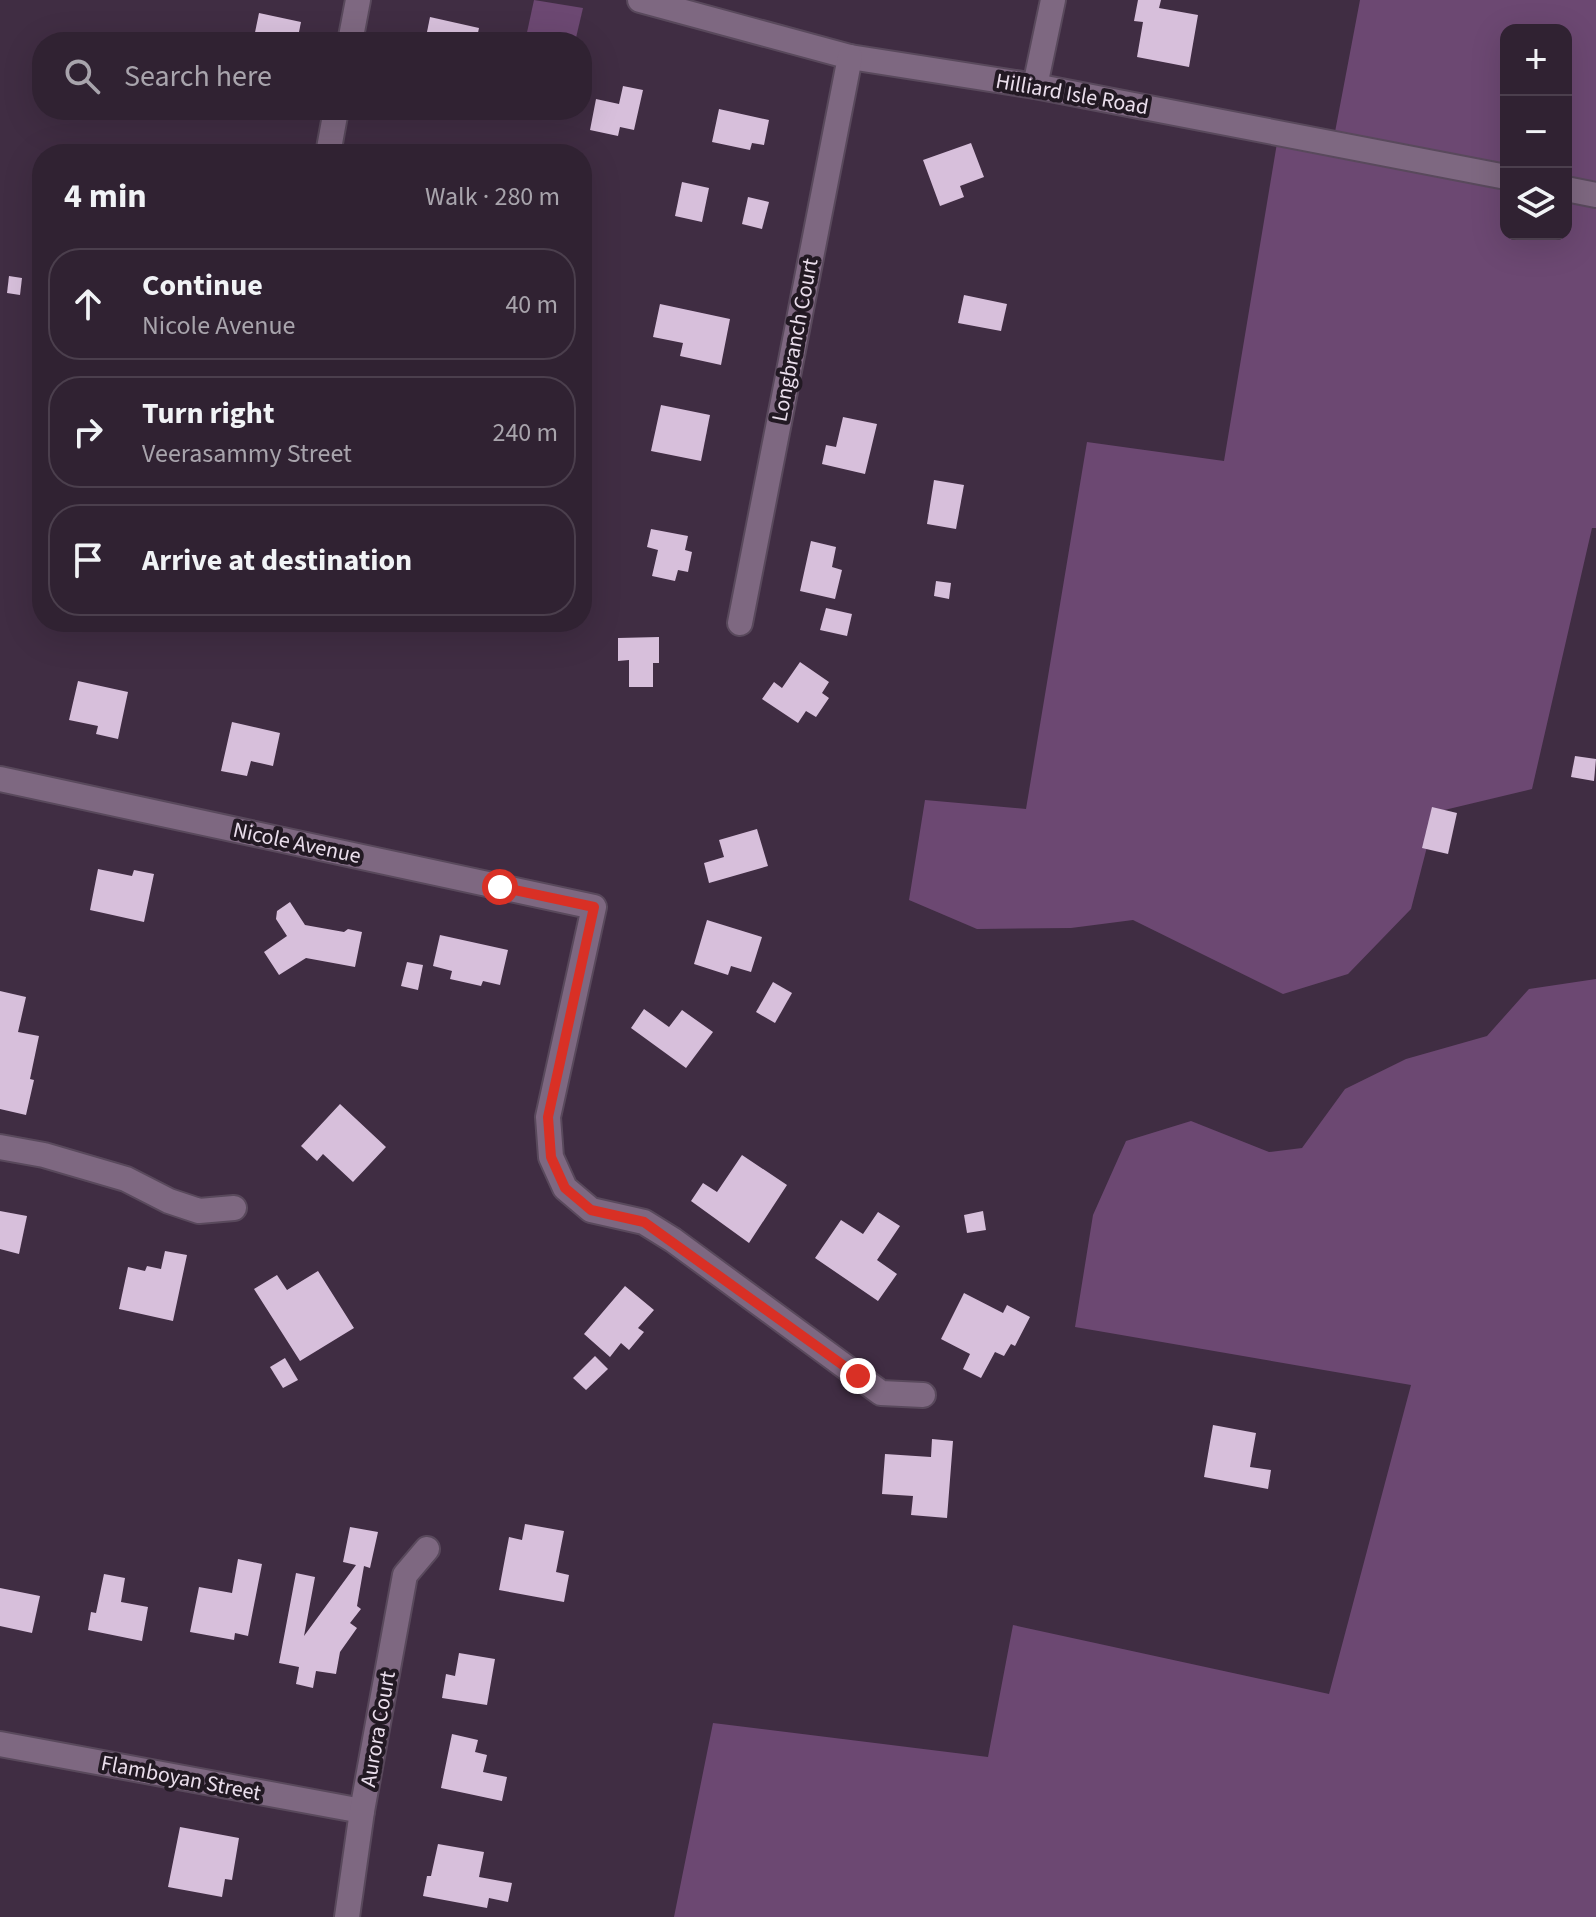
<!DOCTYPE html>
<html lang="en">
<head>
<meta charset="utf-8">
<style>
  :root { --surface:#302232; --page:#3c2f3e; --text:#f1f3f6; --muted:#a8a4ac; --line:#4b3f4d }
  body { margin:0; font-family:"Source Sans 3",sans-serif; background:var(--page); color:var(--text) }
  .controls { position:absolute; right:24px; top:24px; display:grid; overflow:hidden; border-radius:16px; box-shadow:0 8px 32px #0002 }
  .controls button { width:72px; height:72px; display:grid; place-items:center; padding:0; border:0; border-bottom:2px solid var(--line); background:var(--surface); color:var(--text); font:40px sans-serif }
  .stop { position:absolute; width:24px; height:24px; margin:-18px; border:6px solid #d93025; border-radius:50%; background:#fff }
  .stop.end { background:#d93025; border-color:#fff; box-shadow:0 2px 8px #0008 }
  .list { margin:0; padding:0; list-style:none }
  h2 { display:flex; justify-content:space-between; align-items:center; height:104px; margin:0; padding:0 32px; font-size:34px }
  h2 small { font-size:26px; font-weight:400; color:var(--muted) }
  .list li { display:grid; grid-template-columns:52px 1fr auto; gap:24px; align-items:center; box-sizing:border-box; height:112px; margin:0 16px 16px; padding:0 16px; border:2px solid var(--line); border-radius:32px }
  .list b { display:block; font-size:30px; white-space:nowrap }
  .list p { margin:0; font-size:26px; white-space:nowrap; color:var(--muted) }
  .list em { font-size:26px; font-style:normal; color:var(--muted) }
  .icon { flex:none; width:44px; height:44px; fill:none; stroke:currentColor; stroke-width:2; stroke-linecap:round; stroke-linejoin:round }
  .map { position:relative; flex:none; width:1596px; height:1917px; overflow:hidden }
  .search { position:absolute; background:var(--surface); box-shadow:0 8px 32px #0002; left:32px; top:32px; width:560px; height:88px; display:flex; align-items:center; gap:20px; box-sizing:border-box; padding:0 28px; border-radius:32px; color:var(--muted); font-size:30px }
  .panel { position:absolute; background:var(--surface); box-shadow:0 8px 32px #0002; left:32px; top:144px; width:560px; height:488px; border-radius:32px }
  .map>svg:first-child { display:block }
</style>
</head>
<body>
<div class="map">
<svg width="1596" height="1917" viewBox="0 0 1596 1917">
  <rect width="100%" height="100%" fill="#402d43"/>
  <g fill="#6c4872">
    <polygon points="534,0 583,8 575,42 549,42 526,37"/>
    <polygon points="1360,0 1596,0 1596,184 1566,178 1566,30 1506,30 1506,167 1335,132"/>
    <polygon points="1277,143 1506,188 1506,234 1566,234 1566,200 1596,205 1596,528 1592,528 1532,789 1436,812 1411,909 1348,974 1283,994 1133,920 1071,928 977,929 909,900 925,800 1026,809 1087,442 1224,461"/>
    <polygon points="1596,979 1596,1917 674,1917 713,1723 988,1757 1013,1625 1329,1694 1411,1385 1075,1327 1093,1215 1126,1141 1191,1121 1269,1152 1302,1148 1345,1089 1406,1059 1487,1036 1529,989"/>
  </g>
  <g fill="#d7bfdb">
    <polygon points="1138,0 1161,0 1159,8 1198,15 1189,67 1137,57 1143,22 1134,21"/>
    <polygon points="259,13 301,22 297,42 253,42"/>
    <polygon points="430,17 479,28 476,42 425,42"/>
    <polygon points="623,86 643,90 634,130 620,127 618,136 590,130 596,99 619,104"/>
    <polygon points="719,109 769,120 764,145 752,143 750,150 712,142"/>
    <polygon points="971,143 984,177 960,186 964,197 940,206 923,160"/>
    <polygon points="682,182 709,188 702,222 675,216"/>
    <polygon points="748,197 769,202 762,229 742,224"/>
    <polygon points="9,276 22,278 20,295 7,293"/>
    <polygon points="964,295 1007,304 1001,331 958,323"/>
    <polygon points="660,304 730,319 721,365 680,356 683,343 653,337"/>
    <polygon points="661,405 710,415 701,461 651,451"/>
    <polygon points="843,417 877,424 865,474 822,464 826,445 836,447"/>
    <polygon points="934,480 964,485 956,529 927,524"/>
    <polygon points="651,529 688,536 685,550 692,552 688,572 678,570 675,581 652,576 658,550 647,547"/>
    <polygon points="811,541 836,547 832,567 842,570 835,599 800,591"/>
    <polygon points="936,581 951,583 949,599 934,596"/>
    <polygon points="826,608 852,614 847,636 820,630"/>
    <polygon points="659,637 659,663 653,663 653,687 629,687 629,660 618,661 618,638"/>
    <polygon points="800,662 829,682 822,693 829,698 816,717 806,711 798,723 762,699 774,682 782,688"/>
    <polygon points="78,681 128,692 118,739 96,734 98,726 69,720"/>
    <polygon points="232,722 280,733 273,766 251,761 247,776 221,771"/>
    <polygon points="1575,756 1596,759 1594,781 1571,777"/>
    <polygon points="1432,807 1457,813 1448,854 1422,848"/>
    <polygon points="757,829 768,866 709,883 704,863 724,857 719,840"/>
    <polygon points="98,869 132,876 134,870 154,874 144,922 90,910"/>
    <polygon points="290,902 305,925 344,932 348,929 362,932 355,967 306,958 279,975 264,952 287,936 276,919 277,911"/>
    <polygon points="707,920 762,937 751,972 731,966 728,975 694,964"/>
    <polygon points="440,935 508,950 500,985 483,981 481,986 450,979 452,971 433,966"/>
    <polygon points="407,962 423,965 418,990 401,986"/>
    <polygon points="773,982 792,993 775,1023 756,1012"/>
    <polygon points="0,991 26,997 18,1032 39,1036 30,1079 34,1080 26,1115 0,1109"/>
    <polygon points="644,1009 669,1027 682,1010 713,1032 686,1068 631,1028"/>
    <polygon points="340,1104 386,1147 353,1182 323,1154 317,1161 301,1146"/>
    <polygon points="742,1155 787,1185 749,1243 691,1201 703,1183 717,1192"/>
    <polygon points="0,1211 27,1216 19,1254 0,1249"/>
    <polygon points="983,1211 986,1230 967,1233 964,1215"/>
    <polygon points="878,1212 900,1226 877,1260 897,1274 878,1301 815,1258 841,1220 863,1234"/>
    <polygon points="165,1251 187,1255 173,1321 119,1309 128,1267 145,1271 147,1266 161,1269"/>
    <polygon points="318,1271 354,1328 300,1361 254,1289 277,1275 287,1290"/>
    <polygon points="625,1286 654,1310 638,1328 644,1332 629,1350 621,1343 610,1357 584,1334"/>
    <polygon points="964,1293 1003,1313 1007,1305 1030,1317 1015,1346 1011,1344 1004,1356 995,1352 981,1378 963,1369 970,1354 941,1339"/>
    <polygon points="595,1356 608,1369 586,1390 573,1378"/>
    <polygon points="285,1358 298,1380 283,1388 270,1367"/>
    <polygon points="1213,1425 1256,1433 1250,1467 1271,1470 1268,1489 1204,1477"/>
    <polygon points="932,1439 953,1441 947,1518 911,1515 913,1496 882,1494 885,1454 931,1457"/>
    <polygon points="525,1524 564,1531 556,1572 569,1575 564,1602 499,1590 509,1537 522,1540"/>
    <polygon points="350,1527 378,1532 370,1568 364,1566 357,1606 361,1609 350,1623 357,1628 340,1652 336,1674 316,1671 313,1688 296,1684 299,1667 279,1663 296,1573 315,1577 304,1636 356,1565 343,1562"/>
    <polygon points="238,1559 262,1564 248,1636 235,1633 234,1640 190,1632 199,1587 232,1593"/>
    <polygon points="104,1574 125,1578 121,1602 148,1607 142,1641 88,1630 91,1612 96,1613"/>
    <polygon points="0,1588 40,1596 32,1633 0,1626"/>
    <polygon points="459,1653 495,1659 487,1705 442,1698 446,1674 455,1676"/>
    <polygon points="452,1734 478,1740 475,1752 487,1755 483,1772 507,1777 502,1801 441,1788"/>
    <polygon points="180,1827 239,1838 232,1880 225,1879 222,1897 168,1887"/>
    <polygon points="438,1844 484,1852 479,1877 512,1883 508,1902 489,1898 487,1908 423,1896 427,1876 431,1876"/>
  </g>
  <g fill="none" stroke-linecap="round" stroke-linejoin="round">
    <g stroke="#59495c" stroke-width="28">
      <g id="minor">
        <polyline points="640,0 850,57 1035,86 1506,177"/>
        <polyline points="350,42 358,0"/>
        <polyline points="1035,86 1053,0"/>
        <polyline points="328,154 336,110"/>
        <polyline points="1566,189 1596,195"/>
        <polyline points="740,623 850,57"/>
        <polyline points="0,779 594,907 548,1117 551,1157 565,1188 591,1210 644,1222 673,1240 881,1393 923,1395"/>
        <polyline points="0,1147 44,1155 126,1179 169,1201 199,1211 234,1208"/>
        <polyline points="0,1744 362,1811"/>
        <polyline points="347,1917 362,1811 405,1575 427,1549"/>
      </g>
    </g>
    <use href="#minor" stroke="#7e6881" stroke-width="24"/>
  </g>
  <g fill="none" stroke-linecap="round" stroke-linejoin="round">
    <polyline stroke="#d93025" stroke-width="10" points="500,887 594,907 548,1117 551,1157 565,1188 591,1210 644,1222 858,1376"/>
  </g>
  <g text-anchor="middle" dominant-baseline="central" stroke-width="8" stroke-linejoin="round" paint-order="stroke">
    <g font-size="22" fill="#eadeec" stroke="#221923">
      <text transform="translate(1072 94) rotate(10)">Hilliard Isle Road</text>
      <text transform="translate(795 340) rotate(-79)">Longbranch Court</text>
      <text transform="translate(297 843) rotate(12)">Nicole Avenue</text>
      <text transform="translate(378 1729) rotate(-80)">Aurora Court</text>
      <text transform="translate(181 1778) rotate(11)">Flamboyan Street</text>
    </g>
  </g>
</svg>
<div class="controls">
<button>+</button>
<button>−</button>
<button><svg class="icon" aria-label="layers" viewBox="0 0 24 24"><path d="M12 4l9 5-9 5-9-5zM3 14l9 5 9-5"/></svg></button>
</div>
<div class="stop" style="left:500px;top:887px"></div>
<div class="stop end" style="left:858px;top:1376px"></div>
<div class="search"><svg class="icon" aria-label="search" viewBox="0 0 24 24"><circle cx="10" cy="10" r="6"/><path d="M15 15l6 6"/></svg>Search here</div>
<section class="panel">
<h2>4 min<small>Walk · 280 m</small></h2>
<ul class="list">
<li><svg class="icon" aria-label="ahead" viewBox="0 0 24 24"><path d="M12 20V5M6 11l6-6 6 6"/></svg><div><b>Continue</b><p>Nicole Avenue</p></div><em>40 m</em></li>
<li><svg class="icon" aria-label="right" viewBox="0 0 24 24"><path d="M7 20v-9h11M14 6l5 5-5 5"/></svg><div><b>Turn right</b><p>Veerasammy Street</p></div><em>240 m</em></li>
<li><svg class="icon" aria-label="arrive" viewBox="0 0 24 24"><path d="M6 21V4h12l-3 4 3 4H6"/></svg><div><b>Arrive at destination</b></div></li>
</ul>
</section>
</div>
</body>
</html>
